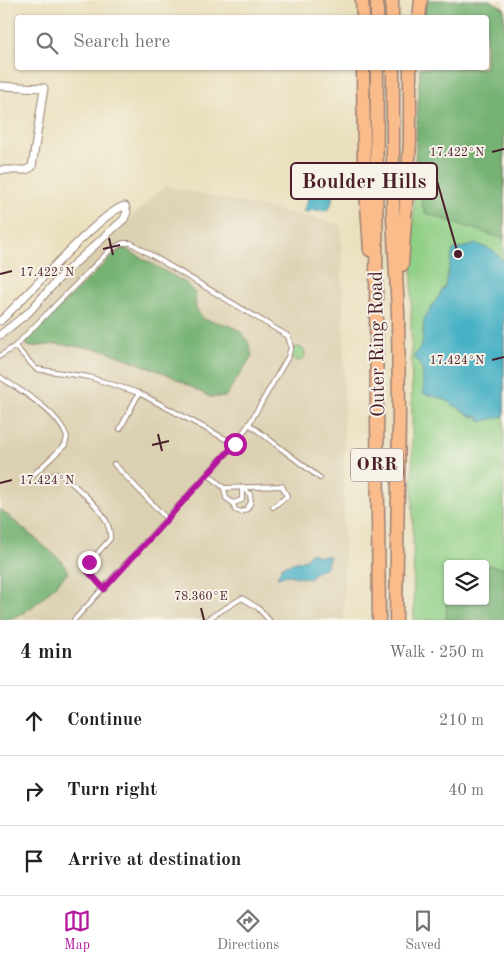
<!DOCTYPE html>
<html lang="en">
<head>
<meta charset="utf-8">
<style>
  :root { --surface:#fff; --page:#f2f2f2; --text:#222; --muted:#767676; --line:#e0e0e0; --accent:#b5179e }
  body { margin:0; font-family:"Old Standard TT",serif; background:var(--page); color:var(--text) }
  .controls { position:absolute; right:15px; bottom:15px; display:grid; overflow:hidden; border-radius:5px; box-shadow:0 1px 4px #0004 }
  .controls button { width:45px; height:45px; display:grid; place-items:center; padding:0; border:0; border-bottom:1px solid var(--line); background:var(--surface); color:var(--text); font:25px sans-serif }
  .stop { position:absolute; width:15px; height:15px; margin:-11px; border:4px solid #b5179e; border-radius:50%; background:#fff }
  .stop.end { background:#b5179e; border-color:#fff; box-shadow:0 1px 5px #0008 }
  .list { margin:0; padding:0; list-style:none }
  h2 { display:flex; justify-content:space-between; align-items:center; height:65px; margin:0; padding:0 20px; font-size:21px }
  h2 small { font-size:16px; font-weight:400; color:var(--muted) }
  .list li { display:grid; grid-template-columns:32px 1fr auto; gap:15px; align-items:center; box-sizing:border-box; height:70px; padding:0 20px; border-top:1px solid var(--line) }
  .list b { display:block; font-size:19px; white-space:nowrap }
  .list em { font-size:16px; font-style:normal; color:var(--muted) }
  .icon { flex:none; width:28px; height:28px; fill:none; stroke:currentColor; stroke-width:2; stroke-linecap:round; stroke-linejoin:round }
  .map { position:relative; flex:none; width:504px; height:620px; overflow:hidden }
  .search { position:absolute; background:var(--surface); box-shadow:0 1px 4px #0004; left:15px; right:15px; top:15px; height:55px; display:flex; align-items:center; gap:12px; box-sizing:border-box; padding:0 18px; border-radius:5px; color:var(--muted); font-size:19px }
  .sheet { height:275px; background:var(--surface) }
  nav { display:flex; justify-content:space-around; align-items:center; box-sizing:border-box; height:70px; border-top:1px solid var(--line); background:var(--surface); font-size:14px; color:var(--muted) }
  nav a { display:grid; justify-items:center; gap:2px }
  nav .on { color:var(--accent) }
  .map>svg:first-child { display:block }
</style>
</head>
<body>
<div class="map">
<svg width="504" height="620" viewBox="0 0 504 620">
  <rect width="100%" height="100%" fill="#f7f3e8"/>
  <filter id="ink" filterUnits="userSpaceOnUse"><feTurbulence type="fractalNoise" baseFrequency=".02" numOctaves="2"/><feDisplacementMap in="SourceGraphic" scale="10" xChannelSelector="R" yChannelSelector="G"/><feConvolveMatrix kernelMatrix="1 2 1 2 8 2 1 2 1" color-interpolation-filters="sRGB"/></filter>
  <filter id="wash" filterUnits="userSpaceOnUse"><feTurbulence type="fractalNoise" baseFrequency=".0096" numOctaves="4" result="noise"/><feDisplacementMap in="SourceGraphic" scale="20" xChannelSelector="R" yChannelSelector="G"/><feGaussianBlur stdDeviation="1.12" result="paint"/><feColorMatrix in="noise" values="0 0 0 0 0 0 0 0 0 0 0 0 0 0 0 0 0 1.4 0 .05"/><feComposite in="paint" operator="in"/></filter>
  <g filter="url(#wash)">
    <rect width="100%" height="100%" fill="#eae0be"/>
    <polygon fill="#dbd0b1" points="165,186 341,224 344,347 344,620 0,620 0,341 42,308 71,273"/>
    <g fill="#90cf86" stroke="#6d7758" fill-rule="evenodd">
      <path d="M 489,0 L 504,8 L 504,620 L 414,620 L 411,323 L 414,185 L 420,68 L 486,68 ZM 448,564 L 485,564 L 485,601 L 448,601 Z"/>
      <circle cx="298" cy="354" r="7"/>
    </g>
    <g fill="#74b273" stroke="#5f684f">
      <polygon points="426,0 489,0 504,8 504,239 425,213 414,179 420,68 486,68 486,18 423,17"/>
      <path d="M 122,247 L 186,283 L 195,293 L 196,308 L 203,319 C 229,326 246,324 252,356 L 225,397 L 210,397 L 169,375 L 104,350 L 58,344 L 29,347 L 24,341 Z"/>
      <path d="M 0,509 L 63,562 L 68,573 C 49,590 27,620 0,620 Z"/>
      <polygon points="485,565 504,568 504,620 446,620 448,577 448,601 485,601"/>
    </g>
    <g fill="#47b1c5" stroke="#486878">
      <polygon points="310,180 326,180 334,189 331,205 327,211 314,210 307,212 303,211 308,200 306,194"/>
      <polygon points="477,244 494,251 504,261 504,416 481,422 479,417 471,416 444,399 424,394 422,369 414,356 422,345 424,319 445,286 453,250"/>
      <polygon points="311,552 319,556 330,556 326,567 314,573 309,579 288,575 277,577 282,566 306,559"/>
    </g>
  </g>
  <g filter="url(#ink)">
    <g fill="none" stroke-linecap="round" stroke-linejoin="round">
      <g stroke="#9a8074" stroke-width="6">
        <g id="lane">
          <polyline points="15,346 36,369 89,377 139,393 235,444"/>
          <polyline points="0,356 15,346 111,249 123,243 131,243 288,336 291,347 288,357 249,424 235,444 74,620"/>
          <path d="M 0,377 C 21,391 58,411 67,437 L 65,445 L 30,478"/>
          <polyline points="249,424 320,478"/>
          <polyline points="120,429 139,393"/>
          <polyline points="114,464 167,519"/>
          <polyline points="208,474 224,488 282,486 287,496 273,507"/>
          <path d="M 48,478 L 56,474 L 64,476 C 79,491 113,514 110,539 L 87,565 L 88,571 L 104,589"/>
          <polyline points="224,488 226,498 233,503 242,500 242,487"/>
          <polyline points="233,503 235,510 241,512 247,509 251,502 250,494 242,487"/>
          <polyline points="206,620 242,598 258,608 269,620"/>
        </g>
      </g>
      <g stroke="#9a8074" stroke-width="9">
        <g id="street">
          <polyline points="0,86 44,88 32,167 26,170 0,170"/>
          <path d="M 0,321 C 23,301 103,209 125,206 L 127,212 L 124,219 L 62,275 L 29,312 L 0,335"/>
        </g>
      </g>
      <g stroke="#9a8074" stroke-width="15">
        <g id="highway">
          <polyline points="362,0 363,18"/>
          <polyline points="377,0 377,18"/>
          <polyline points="392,0 392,18"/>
          <polyline points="419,18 421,0"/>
          <polyline points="363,68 364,159 370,250"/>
          <polyline points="377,68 376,311 379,620"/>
          <polyline points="393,68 393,217 398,312 399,416 396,620"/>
          <polyline points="402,265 410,142 410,68"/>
        </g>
      </g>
      <use href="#lane" stroke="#fff" stroke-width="4"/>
      <use href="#street" stroke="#fff" stroke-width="7"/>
      <use href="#highway" stroke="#fabc8b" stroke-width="12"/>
    </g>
  </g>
  <g fill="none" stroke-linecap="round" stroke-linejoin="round" filter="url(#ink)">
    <polyline stroke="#b5179e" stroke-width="6" points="89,562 88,571 104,589 235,444"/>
  </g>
  <path fill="none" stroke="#4a1f2b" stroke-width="2" d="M 492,152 L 504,149M 109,238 L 113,255M 103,249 L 120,245M 0,274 L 12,271M 492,360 L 504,357M 158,434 L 162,451M 152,445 L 169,441M 0,483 L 12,480M 201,608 L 204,620"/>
  <g text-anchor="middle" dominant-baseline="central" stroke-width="4" stroke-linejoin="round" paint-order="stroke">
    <rect fill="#f7f3e8" stroke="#7e5f64" stroke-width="1" x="351" y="448.5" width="52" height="33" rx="4"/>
    <g font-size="19" font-weight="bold" fill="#4a1f2b">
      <text x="377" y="465">ORR</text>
    </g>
    <g font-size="20" fill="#4a1f2b" stroke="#f7f3e8">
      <text transform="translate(378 344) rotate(-91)">Outer Ring Road</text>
    </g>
  </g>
  <g font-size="12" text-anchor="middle" fill="#4a1f2b" stroke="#f7f3e8" stroke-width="4" stroke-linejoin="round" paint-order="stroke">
    <text x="457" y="156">17.422°N</text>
    <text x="47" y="276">17.422°N</text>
    <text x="457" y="364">17.424°N</text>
    <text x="47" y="484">17.424°N</text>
    <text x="201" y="600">78.360°E</text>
  </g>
  <path fill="none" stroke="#4a1f2b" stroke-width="2" d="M458 254L437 181"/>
  <circle fill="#4a1f2b" stroke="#f7f3e8" stroke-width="2" cx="458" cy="254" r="5"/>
  <rect fill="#f7f3e8" stroke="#4a1f2b" stroke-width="2" x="291" y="163" width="146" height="36" rx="5"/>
  <g font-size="21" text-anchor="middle" font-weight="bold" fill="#4a1f2b">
    <text x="364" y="188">Boulder Hills</text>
  </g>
</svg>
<div class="controls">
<button><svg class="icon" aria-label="layers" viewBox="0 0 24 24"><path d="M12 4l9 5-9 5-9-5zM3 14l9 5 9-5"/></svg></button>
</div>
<div class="stop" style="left:235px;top:444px"></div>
<div class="stop end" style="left:89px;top:562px"></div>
<div class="search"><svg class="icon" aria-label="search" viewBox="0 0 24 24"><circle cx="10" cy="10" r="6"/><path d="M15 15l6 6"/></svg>Search here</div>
</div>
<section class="sheet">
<h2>4 min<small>Walk · 250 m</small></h2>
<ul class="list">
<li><svg class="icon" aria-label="ahead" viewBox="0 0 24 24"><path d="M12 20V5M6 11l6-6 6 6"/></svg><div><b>Continue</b></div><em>210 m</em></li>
<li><svg class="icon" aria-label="right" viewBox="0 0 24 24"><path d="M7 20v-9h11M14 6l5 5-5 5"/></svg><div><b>Turn right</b></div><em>40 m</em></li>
<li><svg class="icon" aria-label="arrive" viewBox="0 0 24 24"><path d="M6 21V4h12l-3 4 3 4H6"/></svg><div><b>Arrive at destination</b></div></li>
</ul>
</section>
<nav>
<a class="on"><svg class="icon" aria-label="map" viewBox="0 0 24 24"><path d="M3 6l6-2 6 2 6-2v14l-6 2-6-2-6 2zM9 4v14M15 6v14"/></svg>Map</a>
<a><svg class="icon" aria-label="directions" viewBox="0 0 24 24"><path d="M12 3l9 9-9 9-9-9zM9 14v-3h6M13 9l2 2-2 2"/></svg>Directions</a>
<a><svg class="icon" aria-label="saved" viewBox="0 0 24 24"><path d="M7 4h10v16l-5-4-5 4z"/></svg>Saved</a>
</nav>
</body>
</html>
